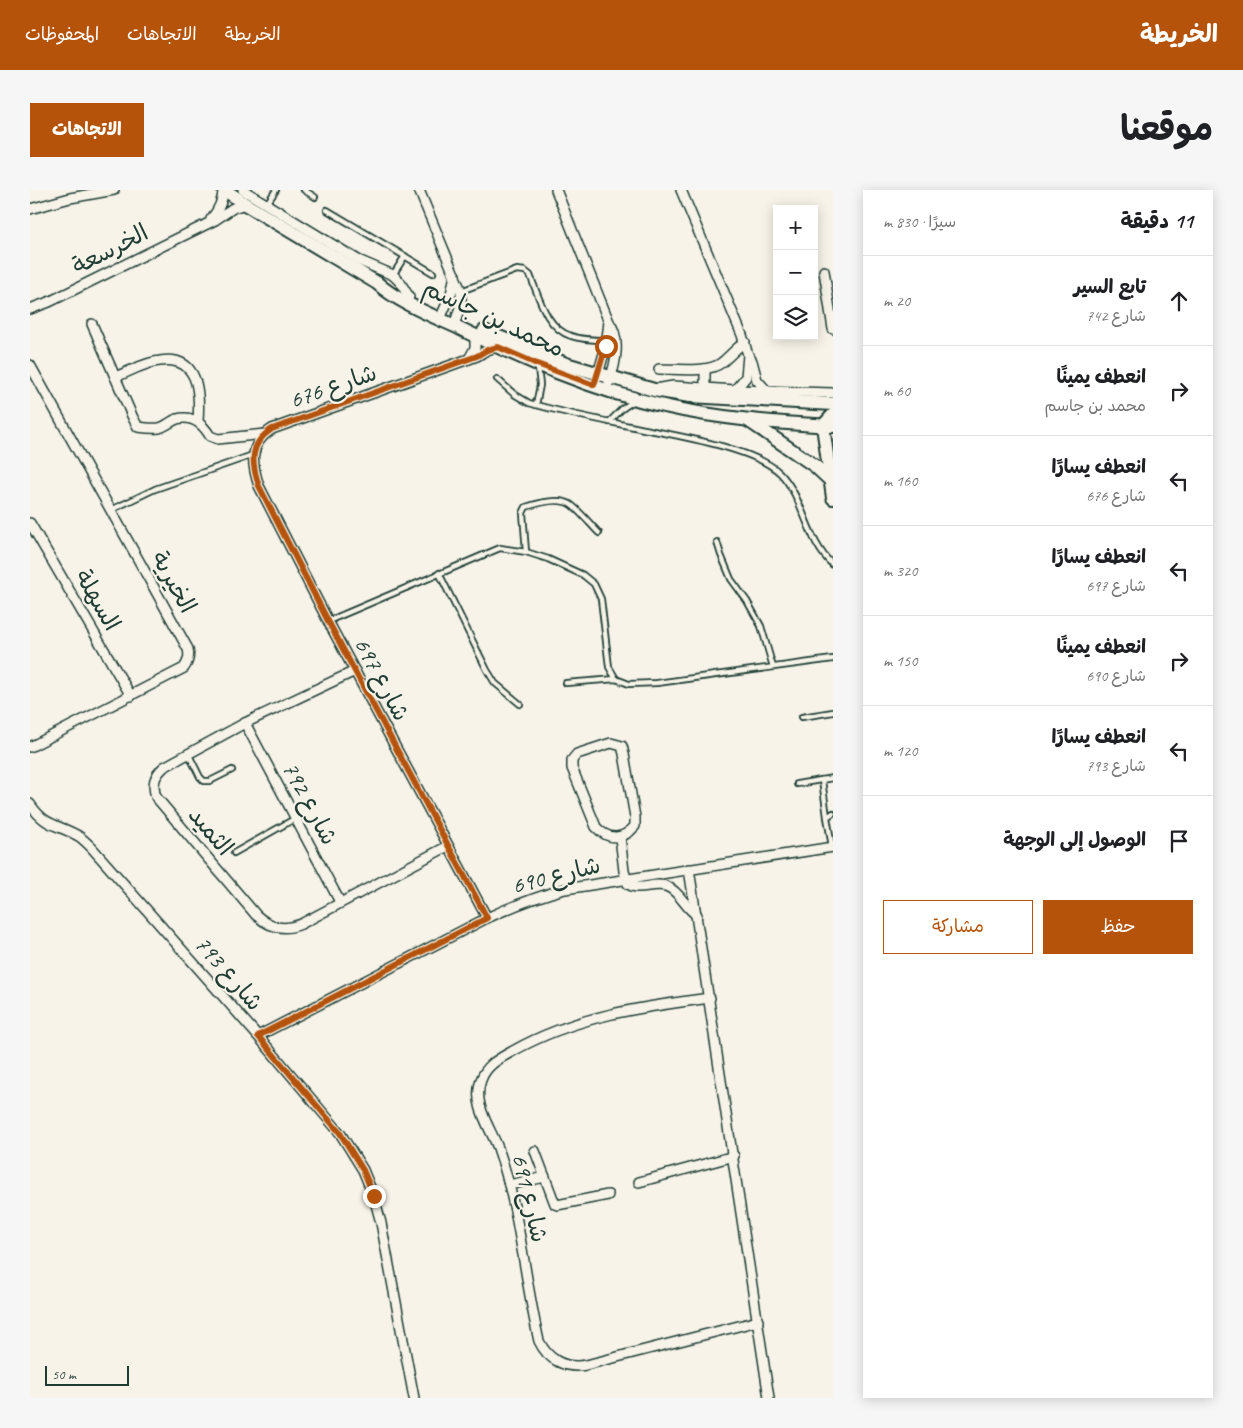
<!DOCTYPE html>
<html lang="ar">
<head>
<meta charset="utf-8">
<style>
  :root { --surface:#fff; --page:#f6f6f6; --text:#202124; --muted:#757577; --line:#e0e0e0; --accent:#b45309 }
  body { margin:0; font-family:Caveat,"Playpen Sans Arabic",sans-serif; background:var(--page); color:var(--text); direction:rtl }
  .controls { position:absolute; right:15px; top:15px; display:grid; overflow:hidden; border-radius:0px; box-shadow:0 2px 12px #0003 }
  .controls button { width:45px; height:45px; display:grid; place-items:center; padding:0; border:0; border-bottom:1px solid var(--line); background:var(--surface); color:var(--text); font:25px sans-serif }
  .scale { position:absolute; left:15px; bottom:12px; width:84px; box-sizing:border-box; padding-left:5px; border:2px solid #1f3d34; border-top:0; font-size:14px; line-height:18px; white-space:nowrap; color:#1f3d34; -webkit-text-stroke:4px #f7f3e8; paint-order:stroke }
  .stop { position:absolute; width:15px; height:15px; margin:-11px; border:4px solid #b45309; border-radius:50%; background:#fff }
  .stop.end { background:#b45309; border-color:#fff; box-shadow:0 1px 5px #0008 }
  .list { margin:0; padding:0; list-style:none }
  h2 { display:flex; justify-content:space-between; align-items:center; height:65px; margin:0; padding:0 20px; font-size:21px }
  h2 small { font-size:16px; font-weight:400; color:var(--muted) }
  .list li { display:grid; grid-template-columns:32px 1fr auto; gap:15px; align-items:center; box-sizing:border-box; height:90px; padding:0 20px; border-top:1px solid var(--line) }
  .list b { display:block; font-size:19px; white-space:nowrap }
  .list p { margin:0; font-size:16px; white-space:nowrap; color:var(--muted) }
  .list em { font-size:16px; font-style:normal; color:var(--muted) }
  .actions { display:flex; gap:10px; padding:15px 20px }
  .actions a { flex:1; padding:11px 0; border:1px solid var(--accent); border-radius:0px; text-align:center; font-size:18px; color:var(--accent) }
  .actions .main { background:var(--accent); color:#fff }
  .icon { flex:none; width:28px; height:28px; fill:none; stroke:currentColor; stroke-width:2; stroke-linecap:round; stroke-linejoin:round }
  .map { position:relative; flex:none; width:803px; height:1208px; overflow:hidden; direction:ltr; border-radius:0px }
  header { display:flex; align-items:center; gap:30px; box-sizing:border-box; height:70px; padding:0 25px; background:var(--accent); color:#fff }
  header strong { font-size:24px }
  nav { display:flex; gap:28px; margin-inline-start:auto; font-size:18px }
  .intro { display:flex; align-items:center; justify-content:space-between; box-sizing:border-box; height:120px; padding:0 30px }
  h1 { margin:0; font-size:35px }
  .button { padding:12px 22px; border-radius:0px; background:var(--accent); color:#fff; font-size:18px; font-weight:700 }
  main { display:flex; gap:30px; padding:0 30px }
  aside { flex:1; background:var(--surface); border-radius:0px; box-shadow:0 2px 12px #0003 }
  .map>svg:first-child { display:block }
</style>
</head>
<body>
<header>
<strong>الخريطة</strong>
<nav><a>الخريطة</a><a>الاتجاهات</a><a>المحفوظات</a></nav>
</header>
<div class="intro"><h1>موقعنا</h1><a class="button">الاتجاهات</a></div>
<main>
<aside>
<h2>11 دقيقة<small>سيرًا · 830 m</small></h2>
<ul class="list">
<li><svg class="icon" aria-label="ahead" viewBox="0 0 24 24"><path d="M12 20V5M6 11l6-6 6 6"/></svg><div><b>تابع السير</b><p>شارع 742</p></div><em>20 m</em></li>
<li><svg class="icon" aria-label="right" viewBox="0 0 24 24"><path d="M7 20v-9h11M14 6l5 5-5 5"/></svg><div><b>انعطف يمينًا</b><p>محمد بن جاسم</p></div><em>60 m</em></li>
<li><svg class="icon" aria-label="left" viewBox="0 0 24 24"><path d="M17 20v-9H6M10 6l-5 5 5 5"/></svg><div><b>انعطف يسارًا</b><p>شارع 676</p></div><em>160 m</em></li>
<li><svg class="icon" aria-label="left" viewBox="0 0 24 24"><path d="M17 20v-9H6M10 6l-5 5 5 5"/></svg><div><b>انعطف يسارًا</b><p>شارع 697</p></div><em>320 m</em></li>
<li><svg class="icon" aria-label="right" viewBox="0 0 24 24"><path d="M7 20v-9h11M14 6l5 5-5 5"/></svg><div><b>انعطف يمينًا</b><p>شارع 690</p></div><em>150 m</em></li>
<li><svg class="icon" aria-label="left" viewBox="0 0 24 24"><path d="M17 20v-9H6M10 6l-5 5 5 5"/></svg><div><b>انعطف يسارًا</b><p>شارع 793</p></div><em>120 m</em></li>
<li><svg class="icon" aria-label="arrive" viewBox="0 0 24 24"><path d="M6 21V4h12l-3 4 3 4H6"/></svg><div><b>الوصول إلى الوجهة</b></div></li>
</ul>
<div class="actions"><a class="main">حفظ</a><a>مشاركة</a></div>
</aside>
<div class="map">
<svg width="803" height="1208" viewBox="0 0 803 1208">
  <rect width="100%" height="100%" fill="#f7f3e8"/>
  <filter id="ink" filterUnits="userSpaceOnUse"><feTurbulence type="fractalNoise" baseFrequency=".02" numOctaves="2"/><feDisplacementMap in="SourceGraphic" scale="10" xChannelSelector="R" yChannelSelector="G"/><feConvolveMatrix kernelMatrix="1 2 1 2 8 2 1 2 1" color-interpolation-filters="sRGB"/></filter>
  <g filter="url(#ink)">
    <g fill="none" stroke-linecap="round" stroke-linejoin="round">
      <g stroke="#1f3d34" stroke-width="8">
        <g id="lane">
          <polyline points="274,0 285,7"/>
          <polyline points="236,15 246,0"/>
          <polyline points="297,20 403,83"/>
          <polyline points="363,85 375,66"/>
          <path d="M 431,101 L 487,80 L 495,81 L 500,85 C 509,107 516,138 541,146 C 552,150 565,150 576,150"/>
          <path d="M 467,189 L 484,204 L 499,213 C 537,224 576,231 614,239 C 649,246 726,259 750,283 C 775,309 776,351 803,375"/>
          <polyline points="506,215 510,195 508,178"/>
          <polyline points="579,232 592,219 605,210"/>
          <polyline points="81,320 125,299 223,265"/>
          <polyline points="687,352 691,365 701,389 717,411 731,436 743,477"/>
          <path d="M 496,362 L 493,323 L 496,317 C 508,313 528,307 540,314 C 547,318 562,336 569,343"/>
          <polyline points="409,383 457,480 465,493 490,514"/>
          <polyline points="298,431 470,358 496,362 518,369 553,385 564,394 571,409 579,477 586,489"/>
          <polyline points="536,493 586,489 599,494 627,493 803,469"/>
          <polyline points="772,527 803,522"/>
          <polyline points="158,563 170,587 174,591 180,591 202,580"/>
          <polyline points="792,590 797,627"/>
          <polyline points="767,594 803,588"/>
          <polyline points="802,657 797,627 803,623"/>
          <polyline points="204,663 266,628"/>
        </g>
      </g>
      <g stroke="#1f3d34" stroke-width="12">
        <g id="street">
          <polyline points="213,0 328,70 363,85 370,92 379,107"/>
          <polyline points="389,0 431,101 431,114 424,136"/>
          <path d="M 526,0 L 579,132 C 591,148 586,174 579,192"/>
          <polyline points="651,0 712,145 718,165 722,171 727,190 737,201"/>
          <polyline points="0,19 40,8 84,0"/>
          <path d="M 181,29 C 188,21 193,11 193,0"/>
          <polyline points="794,81 803,139"/>
          <polyline points="0,119 19,112 185,30 203,18 215,14"/>
          <polyline points="410,129 421,104 425,85"/>
          <path d="M 62,134 L 103,228 L 108,237 C 115,238 122,239 129,238 C 135,237 141,231 147,229 C 162,225 173,234 180,246 L 188,249 L 235,244"/>
          <polyline points="439,169 445,158 445,146"/>
          <path d="M 0,175 L 158,459 C 160,467 158,472 154,478 L 0,557"/>
          <path d="M 629,179 C 645,179 679,183 691,173 C 699,167 706,158 715,152"/>
          <path d="M 85,187 C 99,182 115,172 130,171 C 169,165 170,203 168,231"/>
          <polyline points="567,188 576,156 579,132"/>
          <polyline points="675,198 675,179"/>
          <polyline points="626,199 643,196 705,200 803,203"/>
          <polyline points="705,200 716,187 718,165"/>
          <polyline points="0,333 101,506"/>
          <path d="M 325,481 L 215,533 L 134,577 C 124,586 122,594 126,607 L 226,725 C 240,738 254,741 271,734 L 418,656"/>
          <polyline points="215,533 310,712"/>
          <path d="M 581,553 L 592,556 L 594,564 L 605,627 L 605,636 C 593,650 579,651 566,637 L 542,578 L 542,570 L 547,564 Z"/>
          <path d="M 0,614 C 16,638 29,634 50,647 C 54,650 58,654 62,658 L 228,846 L 310,943 L 333,980 L 344,1007 L 351,1033 L 384,1208"/>
          <path d="M 590,647 L 594,681 L 598,694 C 610,702 625,691 638,697 C 651,703 655,718 667,725"/>
          <polyline points="659,679 739,1208"/>
          <path d="M 457,728 L 298,431 L 229,296 C 221,272 219,254 242,239 L 447,166 L 457,160 L 468,157"/>
          <path d="M 680,808 C 611,817 545,826 483,861 C 470,868 456,875 451,890 C 442,914 460,937 468,958 C 490,1020 494,1087 509,1151 C 518,1170 535,1179 556,1175 L 728,1131"/>
          <path d="M 228,846 L 457,728 C 483,716 508,706 535,699 L 803,657"/>
          <polyline points="505,961 525,1014 527,1015 578,1005"/>
          <polyline points="609,992 704,966"/>
          <polyline points="479,995 515,987"/>
        </g>
      </g>
      <g stroke="#1f3d34" stroke-width="16">
        <g id="secondary">
          <path d="M 195,0 L 215,14 L 347,93 C 368,112 403,126 429,138 C 494,170 563,200 634,216 C 690,229 746,233 803,236"/>
          <polyline points="454,141 536,174 624,200 660,206 803,214"/>
          <polyline points="803,225 793,236 803,308"/>
          <polyline points="719,231 785,276 800,290"/>
        </g>
      </g>
      <use href="#lane" stroke="#f7f3e8" stroke-width="4.5"/>
      <use href="#street" stroke="#f7f3e8" stroke-width="9"/>
      <use href="#secondary" stroke="#f7f3e8" stroke-width="12"/>
    </g>
  </g>
  <g fill="none" stroke-linecap="round" stroke-linejoin="round" filter="url(#ink)">
    <path stroke="#b45309" stroke-width="6" d="M 344,1006 L 333,980 L 310,943 L 228,846 L 457,728 L 298,431 L 229,296 C 221,272 219,254 242,239 L 447,166 L 457,160 L 468,157 L 507,174 L 564,195 L 576,156"/>
  </g>
  <g text-anchor="middle" dominant-baseline="central" stroke-width="4.5" stroke-linejoin="round" paint-order="stroke">
    <g font-size="24" fill="#1f3d34" stroke="#f7f3e8">
      <text transform="translate(80 59) rotate(-27)">الخرسعة</text>
      <text transform="translate(464 128) rotate(25)">محمد بن جاسم</text>
      <text transform="translate(303 196) rotate(-19)">شارع 676</text>
      <text transform="translate(144 392) rotate(61)">الخيرية</text>
      <text transform="translate(68 410) rotate(60)">السهلة</text>
      <text transform="translate(352 489) rotate(62)">شارع 697</text>
      <text transform="translate(280 613) rotate(62)">شارع 792</text>
      <text transform="translate(181 641) rotate(50)">الثميد</text>
      <text transform="translate(526 685) rotate(-14)">شارع 690</text>
      <text transform="translate(199 783) rotate(49)">شارع 793</text>
      <text transform="translate(500 1008) rotate(77)">شارع 691</text>
    </g>
  </g>
</svg>
<div class="controls">
<button>+</button>
<button>−</button>
<button><svg class="icon" aria-label="layers" viewBox="0 0 24 24"><path d="M12 4l9 5-9 5-9-5zM3 14l9 5 9-5"/></svg></button>
</div>
<div class="scale">50 m</div>
<div class="stop" style="left:576px;top:156px"></div>
<div class="stop end" style="left:344px;top:1006px"></div>
</div>
</main>
</body>
</html>
